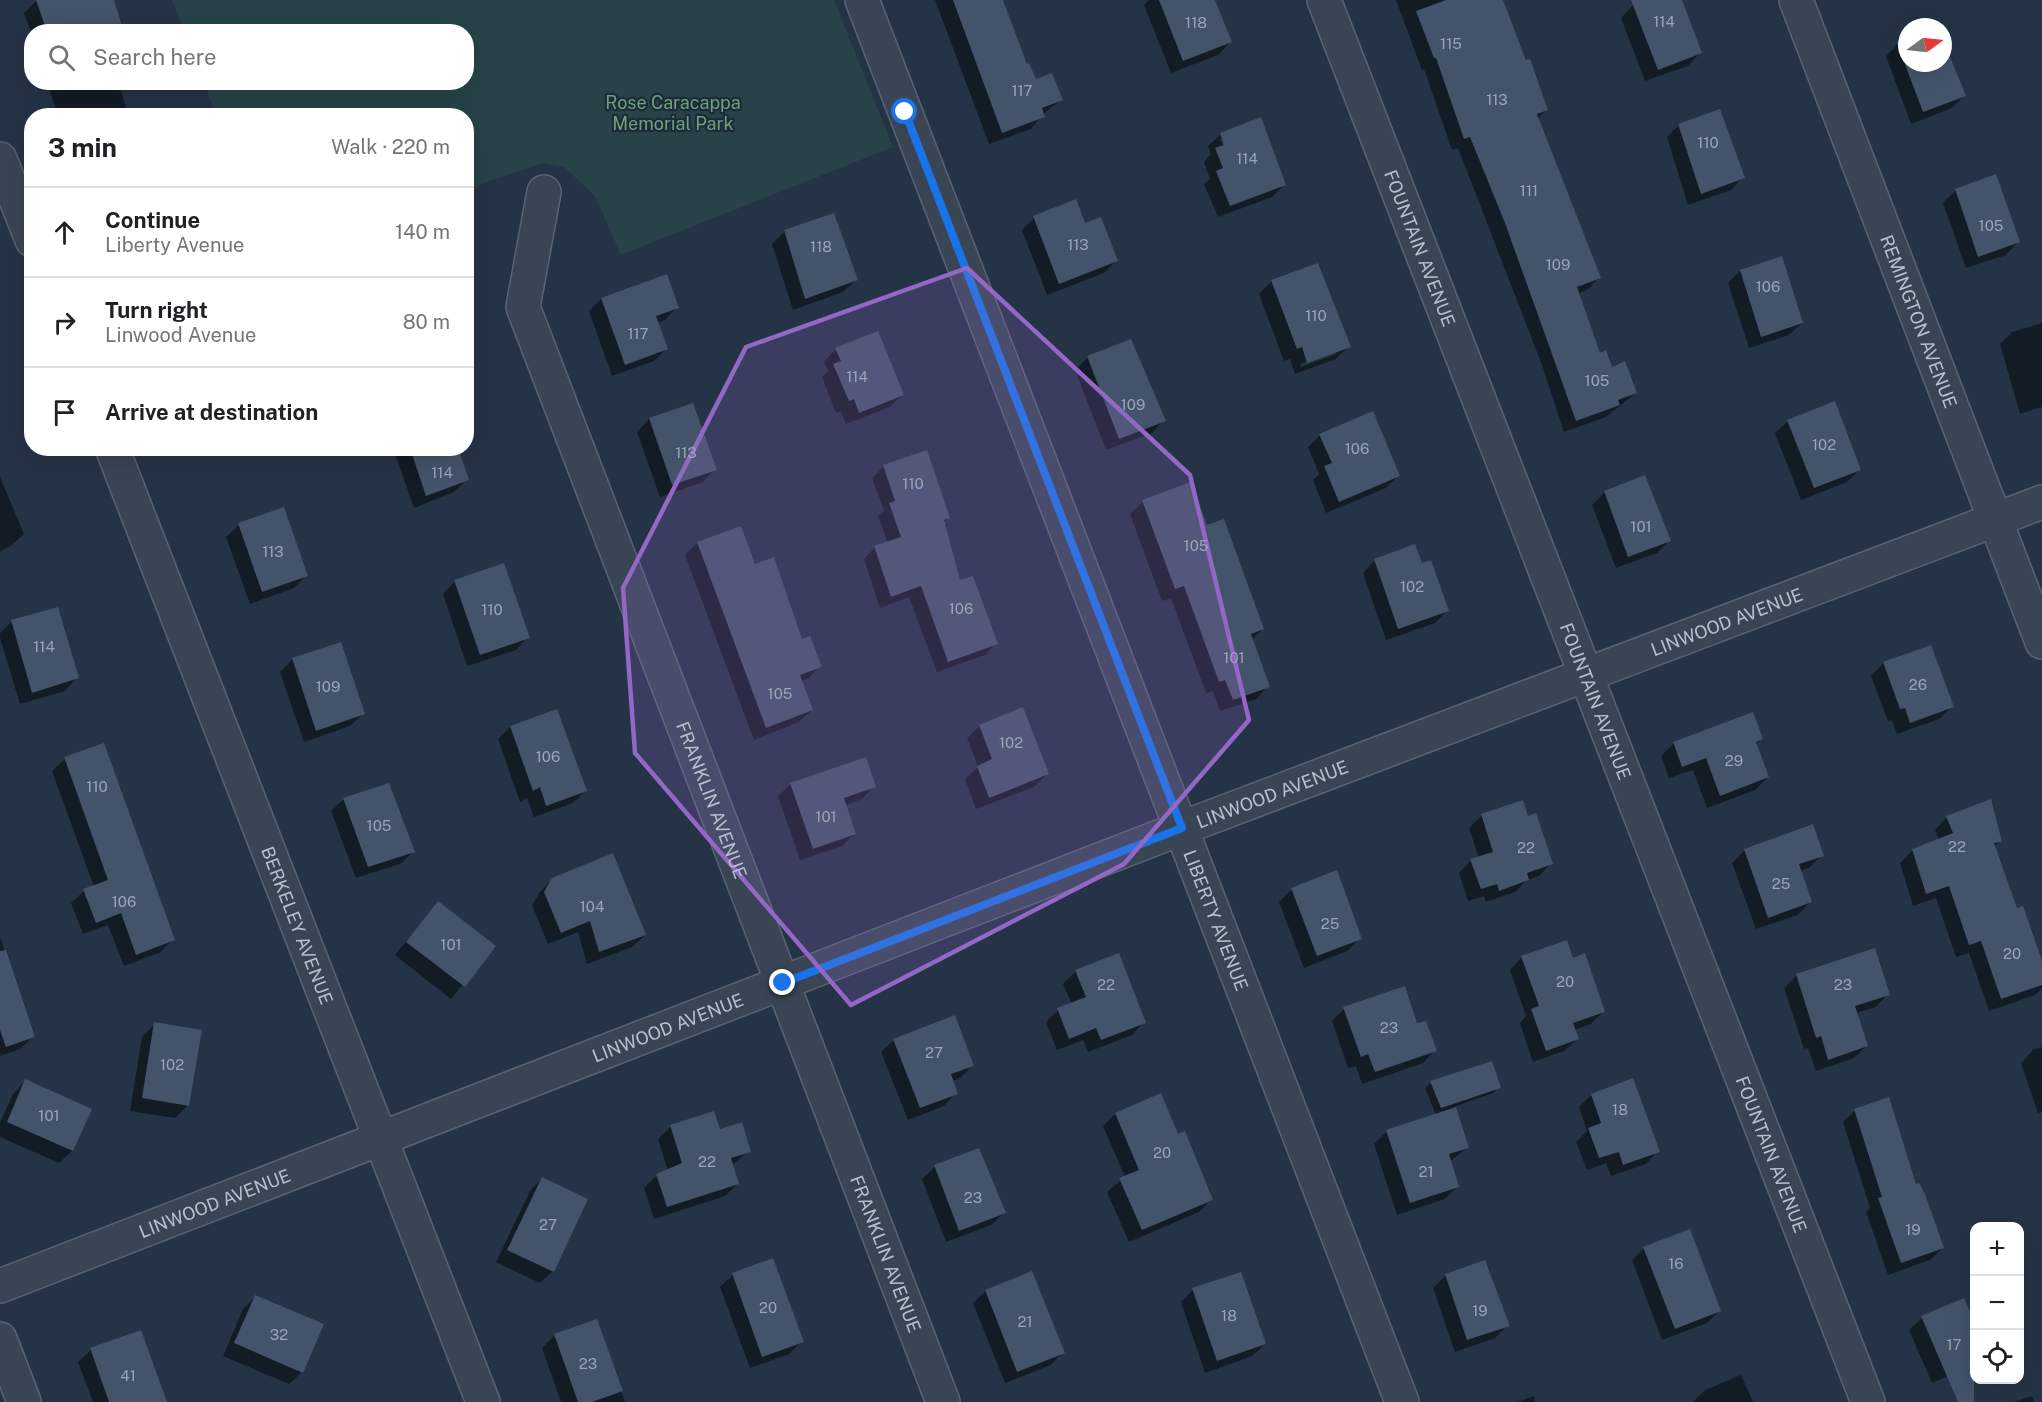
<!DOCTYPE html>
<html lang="en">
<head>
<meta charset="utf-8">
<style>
  :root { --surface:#fff; --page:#f2f2f2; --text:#202124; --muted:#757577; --line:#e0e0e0 }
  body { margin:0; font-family:"Public Sans",sans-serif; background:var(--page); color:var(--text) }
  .controls { position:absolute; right:18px; bottom:18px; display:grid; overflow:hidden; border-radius:12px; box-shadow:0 6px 24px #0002 }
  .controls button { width:54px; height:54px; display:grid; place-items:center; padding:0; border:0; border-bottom:2px solid var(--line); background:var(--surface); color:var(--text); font:30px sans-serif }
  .compass { position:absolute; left:1898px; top:18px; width:54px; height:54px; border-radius:50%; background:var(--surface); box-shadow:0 6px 24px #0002; rotate:75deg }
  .stop { position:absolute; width:18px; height:18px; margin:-14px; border:4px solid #1a73e8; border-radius:50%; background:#fff }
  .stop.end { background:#1a73e8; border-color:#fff; box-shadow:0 2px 6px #0008 }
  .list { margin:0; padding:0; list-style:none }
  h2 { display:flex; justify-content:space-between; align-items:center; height:78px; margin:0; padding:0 24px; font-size:26px }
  h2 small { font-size:20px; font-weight:400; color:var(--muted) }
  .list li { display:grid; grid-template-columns:39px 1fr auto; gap:18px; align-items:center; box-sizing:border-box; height:90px; padding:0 24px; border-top:2px solid var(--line) }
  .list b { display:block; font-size:22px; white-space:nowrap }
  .list p { margin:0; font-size:20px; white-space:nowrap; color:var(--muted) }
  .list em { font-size:20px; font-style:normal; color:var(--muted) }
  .icon { flex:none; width:33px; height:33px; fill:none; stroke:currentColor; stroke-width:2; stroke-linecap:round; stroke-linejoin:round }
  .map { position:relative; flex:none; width:2042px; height:1402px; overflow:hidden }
  .search { position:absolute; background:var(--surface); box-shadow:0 6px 24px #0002; left:24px; top:24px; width:450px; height:66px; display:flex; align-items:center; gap:15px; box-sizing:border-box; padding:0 21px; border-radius:24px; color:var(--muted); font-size:22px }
  .panel { position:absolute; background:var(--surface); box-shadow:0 6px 24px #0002; left:24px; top:108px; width:450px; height:348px; border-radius:24px }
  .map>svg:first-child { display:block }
</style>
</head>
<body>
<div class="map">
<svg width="2042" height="1402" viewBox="0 0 2042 1402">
  <rect width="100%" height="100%" fill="#253346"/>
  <polygon fill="#274347" points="172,0 834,0 893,147 621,255 595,196 564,167 543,163 467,189 466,116 216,115 204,83 466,82 466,32 184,31"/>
  <g fill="#0007" fill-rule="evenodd">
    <polygon points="37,0 92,0 122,32 32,32 32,35 24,13"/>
    <polygon points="935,0 1003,0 1026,66 1035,81 1061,100 1043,114 1031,129 989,144"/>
    <polygon points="1149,0 1214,0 1230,42 1218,55 1171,73 1144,5"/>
    <polygon points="1396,0 1502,0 1546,110 1537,119 1599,278 1587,290 1577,294 1599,355 1636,393 1606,417 1564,432 1542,365 1458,148 1452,150 1424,69 1422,70"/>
    <polygon points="1647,0 1681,0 1700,53 1688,66 1645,81 1621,18 1633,5"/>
    <polygon points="1907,41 1907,63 1943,63 1943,46 1964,96 1952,108 1911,124 1886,56 1898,44"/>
    <polygon points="47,82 118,82 129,116 58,116"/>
    <polygon points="1679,125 1743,177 1731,190 1688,205 1667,137"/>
    <path d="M 1221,134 L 1284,185 L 1272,197 L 1218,217 L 1204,184 L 1210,179 L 1204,162 L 1211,154 L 1208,146 ZM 1220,139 L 1224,139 L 1226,152 Z"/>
    <polygon points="1956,190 2018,242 2006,255 1966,268 1943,203"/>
    <polygon points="1034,218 1085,225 1116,261 1104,273 1047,295 1022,230"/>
    <polygon points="785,231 856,280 843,292 793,310 772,244"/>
    <polygon points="1781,258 1802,323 1789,335 1749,348 1728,283 1740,271"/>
    <path d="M 1272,281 L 1349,346 L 1336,359 L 1295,374 L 1290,359 L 1284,361 L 1259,294 ZM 1336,351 L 1336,354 L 1301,367 L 1300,364 Z"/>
    <polygon points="601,299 677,307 665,320 657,323 666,349 654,361 612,376 589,311"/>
    <polygon points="2042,323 2042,407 2020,414 2000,344 2012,332"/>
    <polygon points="836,349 902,394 890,407 846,424 841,411 836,413 822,377 828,371 824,362"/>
    <polygon points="1088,357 1164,420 1152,433 1106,450 1075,370"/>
    <polygon points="692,405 715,469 703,482 660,497 637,432 649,419"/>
    <polygon points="1788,421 1859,470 1847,482 1801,500 1775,433"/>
    <polygon points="1320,435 1398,476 1386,488 1326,513 1313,480 1319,474 1308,447"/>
    <polygon points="196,448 207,448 197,452"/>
    <polygon points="393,448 456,448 467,479 454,492 414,508"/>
    <polygon points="884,466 948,518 943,523 959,582 996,643 985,655 937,672 909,597 880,608 864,559 875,547 888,543 878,516 884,510 872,478"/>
    <polygon points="0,477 24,534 11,546 0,551"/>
    <polygon points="1645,477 1669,541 1657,553 1616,568 1592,505 1604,493"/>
    <polygon points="1143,502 1206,527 1263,629 1251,640 1268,686 1256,699 1220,711 1213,691 1206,693 1171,598 1162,601 1130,514"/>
    <polygon points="239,525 306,576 294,588 250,604 226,537"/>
    <polygon points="697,543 754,566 801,641 820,666 808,679 801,681 812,710 799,722 754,740 685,555"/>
    <polygon points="1375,560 1421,565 1448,610 1435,623 1386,640 1363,573"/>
    <polygon points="455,581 528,637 516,650 467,666 443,594"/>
    <polygon points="11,622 77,678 65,691 20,704 0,638 0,633"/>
    <polygon points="293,659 363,714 350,726 304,742 280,672"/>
    <polygon points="1884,663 1952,706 1939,719 1897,734 1892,720 1888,721 1871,676"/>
    <polygon points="980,726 1047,774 1034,787 976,809 965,779 978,767 967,738"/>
    <polygon points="510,727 585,791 573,803 534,817 527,798 520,802 498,739"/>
    <polygon points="1761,739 1756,745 1768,777 1755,790 1707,808 1693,770 1669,778 1661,756 1674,743"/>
    <polygon points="65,759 173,939 161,952 124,966 108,925 83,934 71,903 84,891 94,887 52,771"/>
    <polygon points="791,784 874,786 862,799 845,805 855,833 842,846 800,860 778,796"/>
    <polygon points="344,799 413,852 400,864 356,878 331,811"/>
    <polygon points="1482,815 1527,818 1551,863 1539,876 1527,880 1515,892 1486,902 1484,896 1468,901 1459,873 1471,860 1479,858 1469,828"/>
    <polygon points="1947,817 2000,841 1994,847 2016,910 2042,965 2042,988 2035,995 1989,1011 1969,953 1956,957 1936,898 1913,906 1900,863 1913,850 1939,840 1935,830"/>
    <polygon points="1745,850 1822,855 1809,868 1799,871 1810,902 1798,915 1756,929 1732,863"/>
    <polygon points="553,879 645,935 632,947 587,964 578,932 548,944 532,905 540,892"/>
    <polygon points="1292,889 1360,938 1347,951 1304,968 1279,902"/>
    <polygon points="438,903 494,946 451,999 395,955"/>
    <polygon points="0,937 33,1037 20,1049 0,1056"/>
    <polygon points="1522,957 1572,960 1603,1012 1591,1024 1574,1030 1577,1039 1564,1051 1533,1062 1520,1023 1526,1016 1510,970"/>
    <polygon points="1076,971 1144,1022 1132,1035 1088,1052 1083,1040 1057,1050 1046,1022 1058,1010 1072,1004 1063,984"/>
    <polygon points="1797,975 1888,994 1876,1007 1856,1013 1866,1046 1854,1058 1816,1071 1808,1048 1804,1049 1784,988"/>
    <polygon points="1344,1009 1435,1050 1423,1063 1362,1084 1356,1066 1348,1068 1332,1021"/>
    <polygon points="155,1024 188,1105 175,1118 130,1111 142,1037"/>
    <polygon points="894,1040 973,1065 960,1078 952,1081 956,1093 944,1106 908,1120 881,1052"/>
    <polygon points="2042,1047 2042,1112 2038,1113 2021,1063 2033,1050"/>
    <polygon points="25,1081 90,1110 72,1151 59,1163 0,1137 0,1123 13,1094"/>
    <polygon points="1431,1083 1499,1087 1493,1093 1454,1107 1467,1148 1449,1162 1458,1186 1445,1199 1397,1215 1374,1144 1386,1132 1436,1115 1425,1088"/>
    <polygon points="1591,1095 1658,1151 1646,1164 1611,1176 1606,1163 1587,1170 1576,1142 1587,1131 1579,1107"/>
    <polygon points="1855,1110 1915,1186 1943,1248 1930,1260 1888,1275 1866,1212 1870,1208 1843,1122"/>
    <polygon points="1115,1114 1177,1136 1212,1199 1199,1212 1129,1242 1107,1192 1125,1177 1103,1126"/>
    <polygon points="671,1126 720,1131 749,1151 732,1165 738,1184 725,1196 654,1219 644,1188 657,1175 668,1171 658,1139"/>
    <polygon points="935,1167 1004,1213 991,1225 946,1242 922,1179"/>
    <polygon points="542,1179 553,1271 540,1283 496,1262 530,1191"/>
    <polygon points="1644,1248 1719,1311 1707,1323 1662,1340 1632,1260"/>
    <polygon points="733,1275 802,1341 789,1354 750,1368 720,1287"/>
    <polygon points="1446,1275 1508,1325 1495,1338 1455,1352 1433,1288"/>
    <polygon points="1193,1290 1265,1344 1252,1356 1205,1373 1181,1302"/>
    <polygon points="986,1291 1063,1352 1051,1365 1005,1383 973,1303"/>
    <polygon points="255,1297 302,1372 289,1384 223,1356 243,1309"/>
    <polygon points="1974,1314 1974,1365 1932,1383 1909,1330 1922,1318"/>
    <polygon points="596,1321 625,1402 561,1402 542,1348 554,1336"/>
    <polygon points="91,1350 165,1402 93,1402 78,1362"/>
    <polygon points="1741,1375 1753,1402 1693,1402 1705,1390"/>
    <polygon points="1534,1396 1535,1402 1518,1402"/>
    <polygon points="2032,1396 2034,1402 2014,1402"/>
  </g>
  <g fill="#435369">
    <polygon points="36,0 114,0 124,32 47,32"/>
    <polygon points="953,0 1003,0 1027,64 1029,63 1036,79 1052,73 1063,100 1042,108 1045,117 1002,133"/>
    <polygon points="1159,0 1215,0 1232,42 1183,61"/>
    <polygon points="1446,0 1503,0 1526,60 1530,59 1548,110 1537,114 1601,278 1577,287 1600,353 1606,350 1612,367 1625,361 1637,393 1618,400 1620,405 1576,421 1505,223 1470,137 1464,139 1436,58 1434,58 1416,11"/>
    <polygon points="1631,0 1682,0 1702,53 1658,70"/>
    <polygon points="1907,39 1907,63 1943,63 1943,40 1966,96 1923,112 1897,43"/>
    <polygon points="1720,109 1745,178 1701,194 1678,124"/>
    <polygon points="1261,117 1286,185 1230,206 1216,171 1223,168 1215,148 1224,145 1220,133"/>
    <polygon points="1996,174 2020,242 1978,257 1955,189"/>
    <polygon points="1076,199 1085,223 1101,217 1118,261 1059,284 1033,216"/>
    <polygon points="834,213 858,280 805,299 784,230"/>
    <polygon points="1782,256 1803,323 1761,337 1740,270"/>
    <polygon points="1318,263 1351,347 1307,363 1302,347 1297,349 1271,280"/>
    <polygon points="667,274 679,308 656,316 668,349 625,365 601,298"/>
    <polygon points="878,331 904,395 859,413 854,399 849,401 833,364 841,361 835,348"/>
    <polygon points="1131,339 1166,421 1119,439 1087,356"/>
    <polygon points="1835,401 1861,470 1814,488 1787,420"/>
    <polygon points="693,403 717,470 672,485 649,418"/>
    <polygon points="1373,411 1400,476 1339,502 1324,466 1332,463 1319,434"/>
    <polygon points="410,448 458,448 469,480 426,496"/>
    <polygon points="927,450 950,518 944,520 960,580 973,576 998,644 948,662 921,586 891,597 874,546 901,537 889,503 895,501 883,465"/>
    <polygon points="1645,475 1671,541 1628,557 1604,491"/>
    <polygon points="1191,482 1207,525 1224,519 1264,629 1251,634 1270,687 1233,700 1225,680 1219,682 1184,586 1175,589 1142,500"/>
    <polygon points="284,507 308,576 262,592 238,523"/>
    <polygon points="741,526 755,564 774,557 802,639 810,636 822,667 800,675 813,710 766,728 697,542"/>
    <polygon points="1415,544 1422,563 1431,560 1449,611 1398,629 1374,559"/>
    <polygon points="504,563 530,638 480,655 454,580"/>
    <polygon points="58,607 79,678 32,693 11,620"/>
    <polygon points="341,642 365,714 316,731 292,658"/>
    <polygon points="1931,645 1954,707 1910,723 1905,708 1900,709 1883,662"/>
    <polygon points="1023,707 1049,774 989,798 977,766 992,759 979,725"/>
    <polygon points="557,709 587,791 546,806 540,787 533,791 510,726"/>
    <polygon points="1753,712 1763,739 1756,742 1769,777 1720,796 1706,758 1682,767 1673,742"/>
    <polygon points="104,743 175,940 136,955 121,913 96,923 83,889 108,880 64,757"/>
    <polygon points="866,757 876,787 844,798 856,834 813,849 790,783"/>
    <polygon points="389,783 415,852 368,867 343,798"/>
    <polygon points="1991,799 2002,842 1994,843 2017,908 2023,906 2042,961 2042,985 2001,999 1981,941 1969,945 1949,886 1926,894 1912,849 1953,833 1946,816"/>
    <polygon points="1523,800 1528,816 1536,813 1553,864 1527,873 1529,880 1499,891 1497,884 1481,889 1470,859 1493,852 1481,814"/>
    <polygon points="1813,824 1824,856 1799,864 1812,902 1768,918 1744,849"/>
    <polygon points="613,853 646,935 599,952 590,921 561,933 544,892 552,878"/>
    <polygon points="1337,870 1362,939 1317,956 1291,888"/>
    <polygon points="438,901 496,946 465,987 406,942"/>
    <polygon points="1567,940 1573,958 1585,953 1605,1012 1573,1023 1579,1039 1546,1051 1531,1009 1539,1006 1521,956"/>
    <polygon points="1875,948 1890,995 1855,1006 1868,1046 1828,1060 1821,1036 1816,1038 1796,974"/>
    <polygon points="6,950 35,1037 6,1047 0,1030 0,951"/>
    <polygon points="1119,953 1146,1023 1101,1040 1096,1028 1069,1039 1057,1008 1086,997 1075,970"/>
    <polygon points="1405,986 1417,1023 1426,1021 1437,1051 1375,1072 1368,1054 1361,1057 1343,1007"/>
    <polygon points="955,1015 974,1066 951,1074 958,1094 920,1108 893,1039"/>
    <polygon points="154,1022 202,1030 189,1106 142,1098"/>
    <polygon points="1492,1061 1501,1088 1441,1108 1430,1081"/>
    <polygon points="1633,1078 1660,1152 1623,1165 1619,1152 1599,1158 1588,1128 1601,1123 1591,1094"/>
    <polygon points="25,1079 92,1109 73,1151 7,1122"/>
    <polygon points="1161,1093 1178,1134 1185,1131 1213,1200 1142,1230 1119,1178 1139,1170 1115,1113"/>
    <polygon points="1889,1097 1916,1184 1919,1183 1925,1194 1944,1248 1901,1263 1878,1198 1882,1197 1854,1109"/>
    <polygon points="1456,1107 1469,1148 1449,1154 1459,1187 1410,1203 1386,1130"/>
    <polygon points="714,1111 720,1129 742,1122 751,1152 731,1158 739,1184 667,1207 656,1174 682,1163 670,1125"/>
    <polygon points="979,1148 1006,1213 959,1231 934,1165"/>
    <polygon points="542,1177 588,1199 554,1272 507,1250"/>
    <polygon points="1690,1229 1721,1311 1675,1329 1643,1247"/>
    <polygon points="773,1258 804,1342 762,1357 732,1273"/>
    <polygon points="1485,1260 1510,1326 1467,1340 1445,1274"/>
    <polygon points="1032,1271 1065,1353 1017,1372 985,1290"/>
    <polygon points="1241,1272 1266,1344 1217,1361 1192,1288"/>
    <polygon points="255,1295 324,1324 303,1373 234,1343"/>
    <polygon points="1964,1298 1974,1321 1974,1402 1958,1402 1921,1316"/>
    <polygon points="597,1319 623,1391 592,1402 578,1402 554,1334"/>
    <polygon points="141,1330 167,1402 109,1402 90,1348"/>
  </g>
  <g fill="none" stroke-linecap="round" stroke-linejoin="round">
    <g stroke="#586373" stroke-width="36">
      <g id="minor">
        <path id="s1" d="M 862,0 L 1402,1402"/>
        <path id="s2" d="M 1324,0 L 1868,1402"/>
        <path id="s3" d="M 1796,0 L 2042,642"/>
        <polyline points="0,159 32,240"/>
        <path id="s4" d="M 544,192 L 523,307 L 943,1402"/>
        <path id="s5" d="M 112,448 L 483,1402"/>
        <path id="s6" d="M 0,1286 L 1182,828 L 2042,502"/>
        <polyline points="0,1339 24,1402"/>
      </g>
    </g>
    <use href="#minor" stroke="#394555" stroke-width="33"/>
  </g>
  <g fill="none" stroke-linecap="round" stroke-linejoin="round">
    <polyline stroke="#1a73e8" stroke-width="8" points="783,983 1182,828 905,112"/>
  </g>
  <path fill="#9367c5" fill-opacity="0.2" stroke="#9367c5" stroke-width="4.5" stroke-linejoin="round" d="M 967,268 L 1190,475 L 1249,720 L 1124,864 L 851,1005 L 635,753 L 623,588 L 746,347 Z"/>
  <g text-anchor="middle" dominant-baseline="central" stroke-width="4.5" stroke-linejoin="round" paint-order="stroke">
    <g font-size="15" fill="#9aa5b6">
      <text x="1664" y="21">114</text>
      <text x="1196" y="22">118</text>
      <text x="1451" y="43">115</text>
      <text x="1022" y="90">117</text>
      <text x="1497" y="99">113</text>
      <text x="1708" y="142">110</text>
      <text x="1247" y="158">114</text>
      <text x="1529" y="190">111</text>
      <text x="1991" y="225">105</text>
      <text x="1078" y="244">113</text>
      <text x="821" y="246">118</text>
      <text x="1558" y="264">109</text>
      <text x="1768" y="286">106</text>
      <text x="1316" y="315">110</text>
      <text x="638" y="333">117</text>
      <text x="857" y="376">114</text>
      <text x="1597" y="380">105</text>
      <text x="1133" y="404">109</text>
      <text x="1824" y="444">102</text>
      <text x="1357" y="448">106</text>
      <text x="686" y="452">113</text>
      <text x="442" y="472">114</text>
      <text x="913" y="483">110</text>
      <text x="1641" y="526">101</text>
      <text x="1196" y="545">105</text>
      <text x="273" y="551">113</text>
      <text x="1412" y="586">102</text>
      <text x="961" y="608">106</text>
      <text x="492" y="609">110</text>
      <text x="44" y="646">114</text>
      <text x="1234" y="657">101</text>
      <text x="1918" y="684">26</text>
      <text x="328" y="686">109</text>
      <text x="780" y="693">105</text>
      <text x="1011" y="742">102</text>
      <text x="548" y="756">106</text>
      <text x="1734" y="760">29</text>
      <text x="97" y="786">110</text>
      <text x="826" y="816">101</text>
      <text x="379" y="825">105</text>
      <text x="1957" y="846">22</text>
      <text x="1526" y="847">22</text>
      <text x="1781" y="883">25</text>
      <text x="124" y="901">106</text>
      <text x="592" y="906">104</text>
      <text x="1330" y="923">25</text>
      <text x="451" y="944">101</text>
      <text x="2012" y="953">20</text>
      <text x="1565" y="981">20</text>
      <text x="1106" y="984">22</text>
      <text x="1843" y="984">23</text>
      <text x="1389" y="1027">23</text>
      <text x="934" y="1052">27</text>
      <text x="172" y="1064">102</text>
      <text x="1620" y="1109">18</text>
      <text x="49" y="1115">101</text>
      <text x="1162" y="1152">20</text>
      <text x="707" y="1161">22</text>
      <text x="1426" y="1171">21</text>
      <text x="973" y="1197">23</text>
      <text x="548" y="1224">27</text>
      <text x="1913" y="1229">19</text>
      <text x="1676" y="1263">16</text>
      <text x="768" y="1307">20</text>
      <text x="1480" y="1310">19</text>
      <text x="1229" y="1315">18</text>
      <text x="1025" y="1321">21</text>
      <text x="279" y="1334">32</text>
      <text x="1954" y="1344">17</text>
      <text x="588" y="1363">23</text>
      <text x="128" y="1375">41</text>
    </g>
    <g font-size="18" fill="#6ca278" stroke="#1e2a3b">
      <text x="673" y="102">Rose Caracappa<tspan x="673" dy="21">Memorial Park</tspan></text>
    </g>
    <g font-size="18" fill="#b7c0cf" stroke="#1e2a3b">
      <text stroke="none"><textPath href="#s2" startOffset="266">FOUNTAIN AVENUE</textPath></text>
      <text stroke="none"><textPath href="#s3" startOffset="344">REMINGTON AVENUE</textPath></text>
      <text stroke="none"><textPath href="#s6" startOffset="1850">LINWOOD AVENUE</textPath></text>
      <text stroke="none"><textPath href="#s2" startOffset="752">FOUNTAIN AVENUE</textPath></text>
      <text stroke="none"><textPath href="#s6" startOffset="1364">LINWOOD AVENUE</textPath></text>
      <text stroke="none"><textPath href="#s4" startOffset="645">FRANKLIN AVENUE</textPath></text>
      <text stroke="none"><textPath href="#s1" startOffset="986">LIBERTY AVENUE</textPath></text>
      <text stroke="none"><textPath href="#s5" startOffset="512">BERKELEY AVENUE</textPath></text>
      <text stroke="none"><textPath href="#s6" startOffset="716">LINWOOD AVENUE</textPath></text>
      <text stroke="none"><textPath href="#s2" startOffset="1238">FOUNTAIN AVENUE</textPath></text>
      <text stroke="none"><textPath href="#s6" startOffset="230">LINWOOD AVENUE</textPath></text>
      <text stroke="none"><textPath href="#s4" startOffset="1131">FRANKLIN AVENUE</textPath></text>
    </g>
  </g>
</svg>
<div class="controls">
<button>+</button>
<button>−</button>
<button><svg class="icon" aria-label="locate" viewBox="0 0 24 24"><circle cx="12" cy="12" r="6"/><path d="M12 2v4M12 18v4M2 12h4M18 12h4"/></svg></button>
</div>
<svg class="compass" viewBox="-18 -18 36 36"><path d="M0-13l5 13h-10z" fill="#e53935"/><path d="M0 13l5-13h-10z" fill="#757577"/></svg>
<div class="stop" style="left:905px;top:112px"></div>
<div class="stop end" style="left:783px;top:983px"></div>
<div class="search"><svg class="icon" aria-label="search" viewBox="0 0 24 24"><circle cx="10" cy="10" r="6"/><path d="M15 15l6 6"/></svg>Search here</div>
<section class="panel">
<h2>3 min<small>Walk · 220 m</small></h2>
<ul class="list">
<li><svg class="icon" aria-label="ahead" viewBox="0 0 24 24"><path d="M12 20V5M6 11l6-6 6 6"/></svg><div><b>Continue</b><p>Liberty Avenue</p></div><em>140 m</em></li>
<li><svg class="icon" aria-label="right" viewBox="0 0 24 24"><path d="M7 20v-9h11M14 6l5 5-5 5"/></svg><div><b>Turn right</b><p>Linwood Avenue</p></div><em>80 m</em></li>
<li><svg class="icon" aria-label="arrive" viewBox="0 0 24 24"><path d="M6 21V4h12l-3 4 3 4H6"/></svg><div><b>Arrive at destination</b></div></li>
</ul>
</section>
</div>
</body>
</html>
